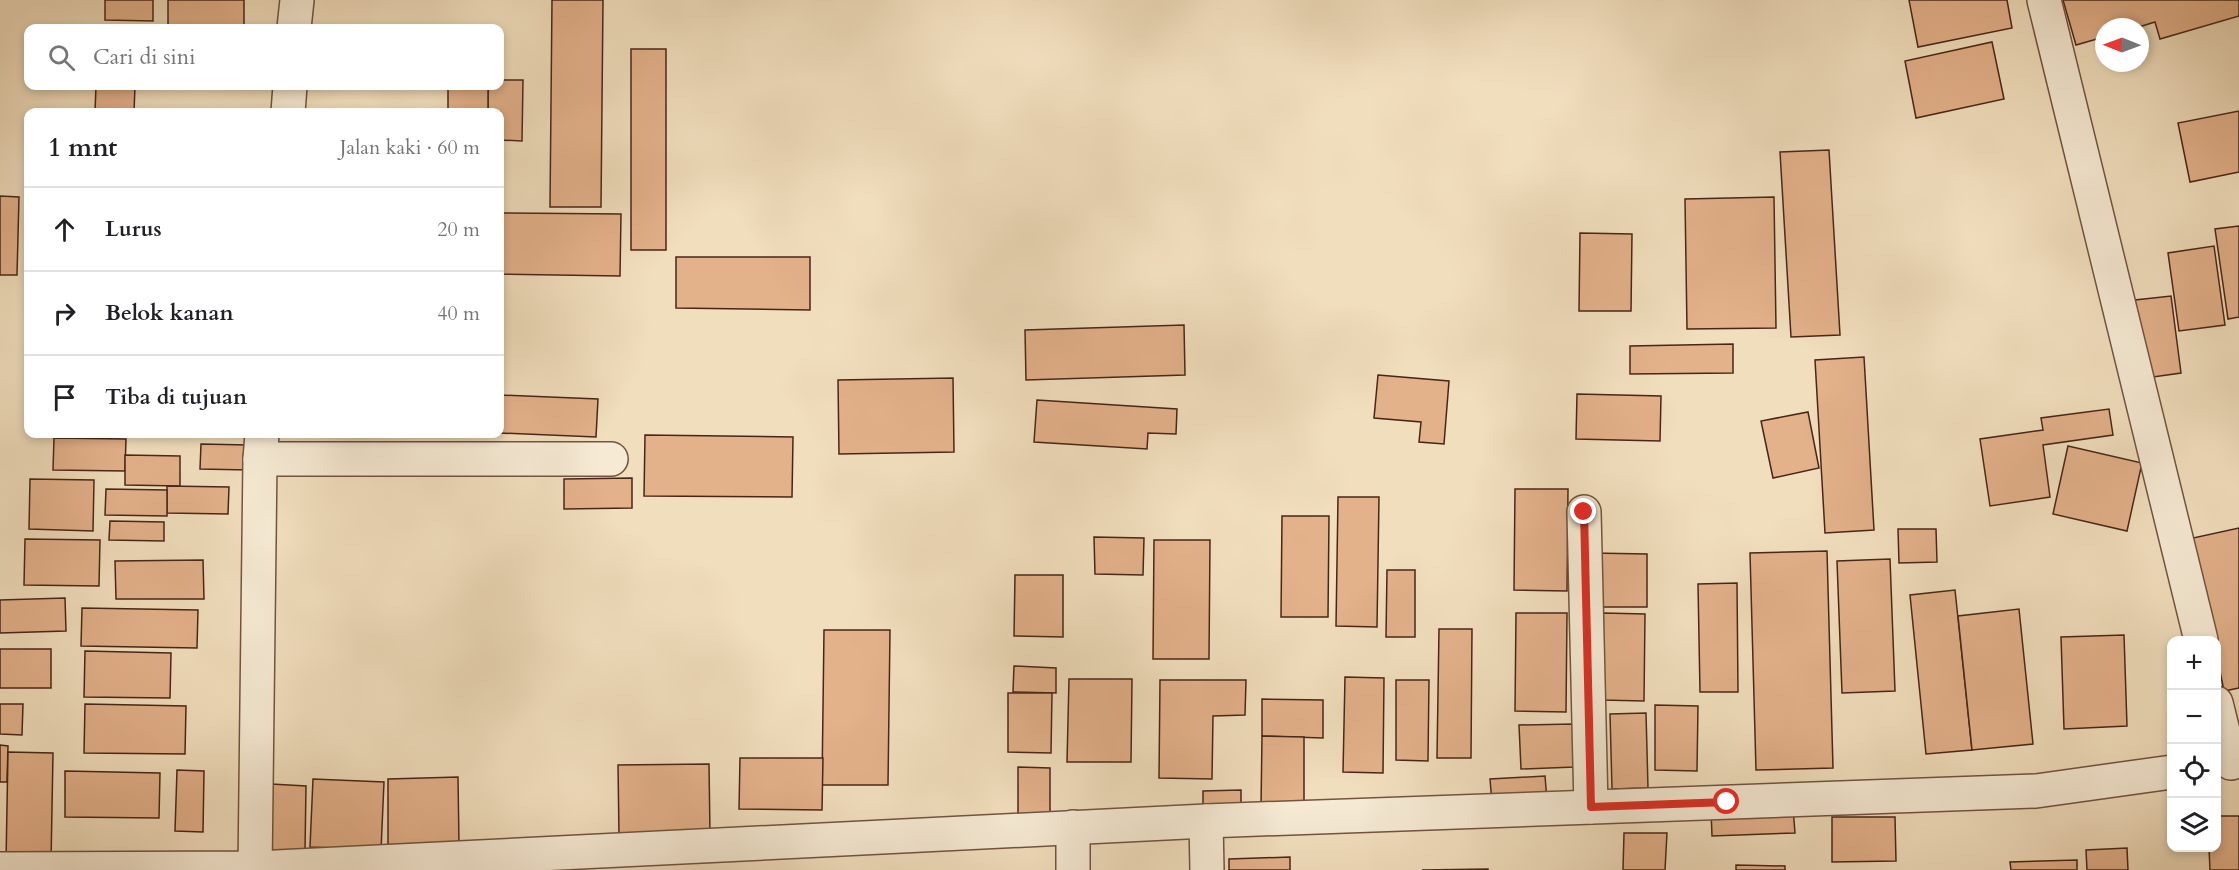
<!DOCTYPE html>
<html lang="id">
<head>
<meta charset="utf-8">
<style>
  :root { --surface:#fff; --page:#f2f2f2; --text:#202124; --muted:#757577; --line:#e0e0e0 }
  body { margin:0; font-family:Cardo,serif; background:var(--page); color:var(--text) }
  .controls { position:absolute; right:18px; bottom:18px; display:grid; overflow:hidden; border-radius:12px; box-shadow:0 3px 9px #0003 }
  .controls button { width:54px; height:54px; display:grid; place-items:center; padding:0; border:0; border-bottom:2px solid var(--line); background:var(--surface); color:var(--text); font:30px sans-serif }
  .compass { position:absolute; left:2095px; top:18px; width:54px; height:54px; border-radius:50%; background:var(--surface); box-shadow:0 3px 9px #0003; rotate:271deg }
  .stop { position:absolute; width:18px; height:18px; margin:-14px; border:4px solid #d93025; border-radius:50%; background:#fff }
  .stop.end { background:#d93025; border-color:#fff; box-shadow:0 2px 6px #0008 }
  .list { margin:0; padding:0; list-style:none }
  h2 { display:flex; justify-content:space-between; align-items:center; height:78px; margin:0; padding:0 24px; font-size:26px }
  h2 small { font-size:20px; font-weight:400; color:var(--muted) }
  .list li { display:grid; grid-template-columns:39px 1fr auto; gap:18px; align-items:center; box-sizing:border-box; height:84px; padding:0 24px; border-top:2px solid var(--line) }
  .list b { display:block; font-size:22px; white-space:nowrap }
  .list em { font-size:20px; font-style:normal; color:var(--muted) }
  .icon { flex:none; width:33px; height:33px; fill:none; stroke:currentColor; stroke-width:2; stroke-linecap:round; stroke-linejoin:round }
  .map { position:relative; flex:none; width:2239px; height:870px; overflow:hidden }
  .search { position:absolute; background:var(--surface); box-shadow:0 3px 9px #0003; left:24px; top:24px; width:480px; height:66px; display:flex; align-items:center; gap:15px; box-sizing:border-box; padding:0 21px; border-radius:12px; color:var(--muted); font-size:22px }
  .panel { position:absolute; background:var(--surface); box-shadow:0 3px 9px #0003; left:24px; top:108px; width:480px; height:330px; border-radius:12px }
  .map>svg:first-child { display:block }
</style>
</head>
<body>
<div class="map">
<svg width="2239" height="870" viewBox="0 0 2239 870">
  <rect width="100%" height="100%" fill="#f1debd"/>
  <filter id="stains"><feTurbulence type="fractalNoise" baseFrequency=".00333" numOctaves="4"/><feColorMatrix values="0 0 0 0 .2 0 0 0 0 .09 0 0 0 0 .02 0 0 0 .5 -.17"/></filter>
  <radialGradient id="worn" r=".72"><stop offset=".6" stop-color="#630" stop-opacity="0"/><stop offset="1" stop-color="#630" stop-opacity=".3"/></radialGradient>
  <g fill="#e3b18a" stroke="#482617" stroke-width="1.5">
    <polygon points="105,0 153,0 153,21 105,20"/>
    <rect x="168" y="0" width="76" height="28"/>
    <polygon points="552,0 603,0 601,207 550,207"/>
    <polygon points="1909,0 2007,0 2012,28 1918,47"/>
    <polygon points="2063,0 2239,0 2239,16 2160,39 2155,22 2139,27 2104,27 2104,37 2076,45"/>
    <polygon points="1992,42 2004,99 1916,118 1905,61"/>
    <rect x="631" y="49" width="35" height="201"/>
    <polygon points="500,80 523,80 522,141 500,140 500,112 488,112 488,86 500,86"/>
    <polygon points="96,86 135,86 134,112 95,112"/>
    <rect x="448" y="86" width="40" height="26"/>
    <polygon points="2239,111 2239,172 2190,182 2178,123"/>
    <polygon points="1829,150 1840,335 1791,337 1780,152"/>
    <polygon points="0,196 19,197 17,275 0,275"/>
    <polygon points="1774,197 1776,328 1687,329 1685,199"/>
    <polygon points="500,213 621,214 620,276 500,274"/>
    <polygon points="2239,226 2239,317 2228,319 2215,229"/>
    <polygon points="1580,233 1632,234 1631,311 1579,311"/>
    <polygon points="2214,246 2225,325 2179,331 2168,253"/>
    <polygon points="676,257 810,257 810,310 676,308"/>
    <polygon points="2171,296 2181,373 2146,378 2135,300"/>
    <polygon points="1184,325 1185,375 1026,380 1025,330"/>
    <polygon points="1733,344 1733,373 1630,374 1630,346"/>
    <polygon points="1864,357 1874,530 1825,533 1815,360"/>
    <polygon points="1378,375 1449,381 1444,444 1419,442 1421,422 1374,418"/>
    <polygon points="953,378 954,452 839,454 838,380"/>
    <polygon points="1577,394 1661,396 1660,441 1576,439"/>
    <polygon points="500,395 598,399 596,437 500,433"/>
    <polygon points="1037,400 1177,409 1176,434 1148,433 1147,449 1034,442"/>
    <polygon points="2109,409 2113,435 2043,445 2050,497 1990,506 1980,439 2043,430 2041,418"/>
    <polygon points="1808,412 1819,468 1773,478 1761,421"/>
    <polygon points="645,435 793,437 792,497 644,496"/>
    <polygon points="54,438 126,439 125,471 53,470"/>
    <polygon points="201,444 249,445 249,470 200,469"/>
    <polygon points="2068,446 2142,463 2127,531 2053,514"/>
    <polygon points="125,455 180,456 180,486 125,485"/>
    <polygon points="632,478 632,508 564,509 564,479"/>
    <polygon points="30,479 94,480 93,531 29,529"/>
    <polygon points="167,486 229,487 228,514 167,513"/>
    <polygon points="106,489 167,490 167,516 105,515"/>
    <polygon points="1515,489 1568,489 1567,591 1514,590"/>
    <polygon points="1338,497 1379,497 1377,627 1336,626"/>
    <polygon points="1282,516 1329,516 1328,617 1281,617"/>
    <polygon points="110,521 164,522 164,541 109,540"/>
    <polygon points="2239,528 2239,688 2224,691 2216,652 2216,640 2214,640 2193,538"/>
    <polygon points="1898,529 1936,529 1937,562 1899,563"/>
    <polygon points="1094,537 1144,538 1143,575 1095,574"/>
    <polygon points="25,539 100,540 99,586 24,585"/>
    <polygon points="1154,540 1210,540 1209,659 1153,659"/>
    <polygon points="1827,551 1833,768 1756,770 1750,553"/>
    <polygon points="1591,553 1647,554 1647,607 1591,607"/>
    <polygon points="1890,559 1895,691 1842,693 1837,561"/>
    <polygon points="203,560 204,599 116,599 115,561"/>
    <polygon points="1387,570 1415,570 1415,637 1386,637"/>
    <polygon points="1015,575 1063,575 1063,637 1014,636"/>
    <polygon points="1737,583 1738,692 1700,692 1698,584"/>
    <polygon points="1955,590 1972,750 1926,754 1910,595"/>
    <polygon points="65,598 66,631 0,633 0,600"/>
    <polygon points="82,608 198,610 197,648 81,646"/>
    <polygon points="2019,609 2033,744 1972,750 1958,616"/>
    <polygon points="1516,613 1567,613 1566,712 1515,711"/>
    <polygon points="1603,613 1645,614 1644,701 1602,700"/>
    <polygon points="1439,629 1472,629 1471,758 1437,758"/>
    <polygon points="824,630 890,630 888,785 822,785"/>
    <polygon points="2124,635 2127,726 2064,729 2061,637"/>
    <rect x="0" y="649" width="51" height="39"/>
    <polygon points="85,651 171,653 170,698 84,697"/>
    <polygon points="1014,666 1056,668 1056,693 1013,692"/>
    <polygon points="1345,677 1384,678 1383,773 1343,772"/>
    <polygon points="1069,679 1132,679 1131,762 1067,762"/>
    <polygon points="1160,680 1246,680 1245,715 1213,716 1212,779 1159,778"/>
    <polygon points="1396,680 1429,680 1428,761 1396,760"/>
    <polygon points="1008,693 1052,693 1051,753 1008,752"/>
    <polygon points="1262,699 1323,700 1323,738 1262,736"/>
    <polygon points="0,704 23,704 22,735 0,734"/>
    <polygon points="85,704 186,706 185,754 84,753"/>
    <polygon points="1655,705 1698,706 1697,771 1655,770"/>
    <polygon points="1646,713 1648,788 1612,789 1610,714"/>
    <polygon points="1573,724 1574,767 1521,769 1519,725"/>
    <polygon points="1262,736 1304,737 1304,807 1261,807"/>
    <polygon points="0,745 8,746 7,782 0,782"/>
    <polygon points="8,752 53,753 51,863 6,862"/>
    <polygon points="740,758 823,758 822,810 739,809"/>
    <polygon points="709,764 710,834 619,835 618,765"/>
    <polygon points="1018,767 1050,768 1050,824 1018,823"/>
    <polygon points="177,770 204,771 203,832 175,831"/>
    <polygon points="65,771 160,773 159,818 65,817"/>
    <polygon points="1545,776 1547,800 1492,803 1490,779"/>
    <polygon points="458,777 459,844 388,845 388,779"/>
    <polygon points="313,779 384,782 381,850 310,847"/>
    <polygon points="271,784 306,786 305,851 268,850"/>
    <polygon points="1241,790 1241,816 1203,817 1203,791"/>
    <polygon points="1793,807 1795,833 1712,836 1711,810"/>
    <polygon points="2216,816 2239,816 2239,870 2210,870 2209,848 2216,848"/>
    <polygon points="1832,817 1895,817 1896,861 1832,862"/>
    <polygon points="1624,833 1667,833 1665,870 1623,870"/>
    <polygon points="2127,848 2128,870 2087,870 2086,850"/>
    <polygon points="1290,857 1290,870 1229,870 1229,859"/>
    <polygon points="2077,860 2077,870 2011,870 2010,862"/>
    <polygon points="1736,865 1785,866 1785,870 1736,870"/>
    <polygon points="1488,869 1488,870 1422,870"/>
  </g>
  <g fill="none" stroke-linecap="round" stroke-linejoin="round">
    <g stroke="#725440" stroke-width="36">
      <g id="street">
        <polyline points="2044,0 2201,640"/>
        <polyline points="294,28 297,0"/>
        <polyline points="288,112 290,86"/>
        <polyline points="260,459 611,459"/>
        <polyline points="1584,512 1591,807"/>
        <polyline points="2216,703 2231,763"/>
        <polyline points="1206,821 1207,870"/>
        <polyline points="1073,827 1073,870"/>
        <polyline points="0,869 256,868 1206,821 2036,791 2172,772"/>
        <polyline points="255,870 260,459 262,434"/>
      </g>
    </g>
    <use href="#street" stroke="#f6ead4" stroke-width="33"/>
  </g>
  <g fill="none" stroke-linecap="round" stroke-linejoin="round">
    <polyline stroke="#d93025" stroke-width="8" points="1584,512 1591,807 1727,802"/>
  </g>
  <rect width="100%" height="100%" filter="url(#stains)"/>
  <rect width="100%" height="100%" fill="url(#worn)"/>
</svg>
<div class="controls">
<button>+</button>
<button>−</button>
<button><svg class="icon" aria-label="locate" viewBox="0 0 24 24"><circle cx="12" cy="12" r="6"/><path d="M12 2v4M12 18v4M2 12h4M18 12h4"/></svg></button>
<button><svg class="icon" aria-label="layers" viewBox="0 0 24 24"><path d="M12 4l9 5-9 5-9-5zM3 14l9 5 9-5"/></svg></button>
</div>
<svg class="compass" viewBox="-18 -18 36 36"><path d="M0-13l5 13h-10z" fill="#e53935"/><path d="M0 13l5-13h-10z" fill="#757577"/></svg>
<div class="stop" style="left:1727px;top:802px"></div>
<div class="stop end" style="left:1584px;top:512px"></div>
<div class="search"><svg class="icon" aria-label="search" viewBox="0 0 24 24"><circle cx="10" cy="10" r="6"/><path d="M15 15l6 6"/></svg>Cari di sini</div>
<section class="panel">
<h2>1 mnt<small>Jalan kaki · 60 m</small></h2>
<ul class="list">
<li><svg class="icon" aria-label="ahead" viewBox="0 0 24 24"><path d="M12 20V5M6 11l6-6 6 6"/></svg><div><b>Lurus</b></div><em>20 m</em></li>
<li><svg class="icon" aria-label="right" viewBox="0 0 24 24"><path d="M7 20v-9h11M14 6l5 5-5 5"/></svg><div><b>Belok kanan</b></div><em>40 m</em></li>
<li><svg class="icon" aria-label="arrive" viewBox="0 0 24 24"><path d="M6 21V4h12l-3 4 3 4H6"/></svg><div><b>Tiba di tujuan</b></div></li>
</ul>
</section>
</div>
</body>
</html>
